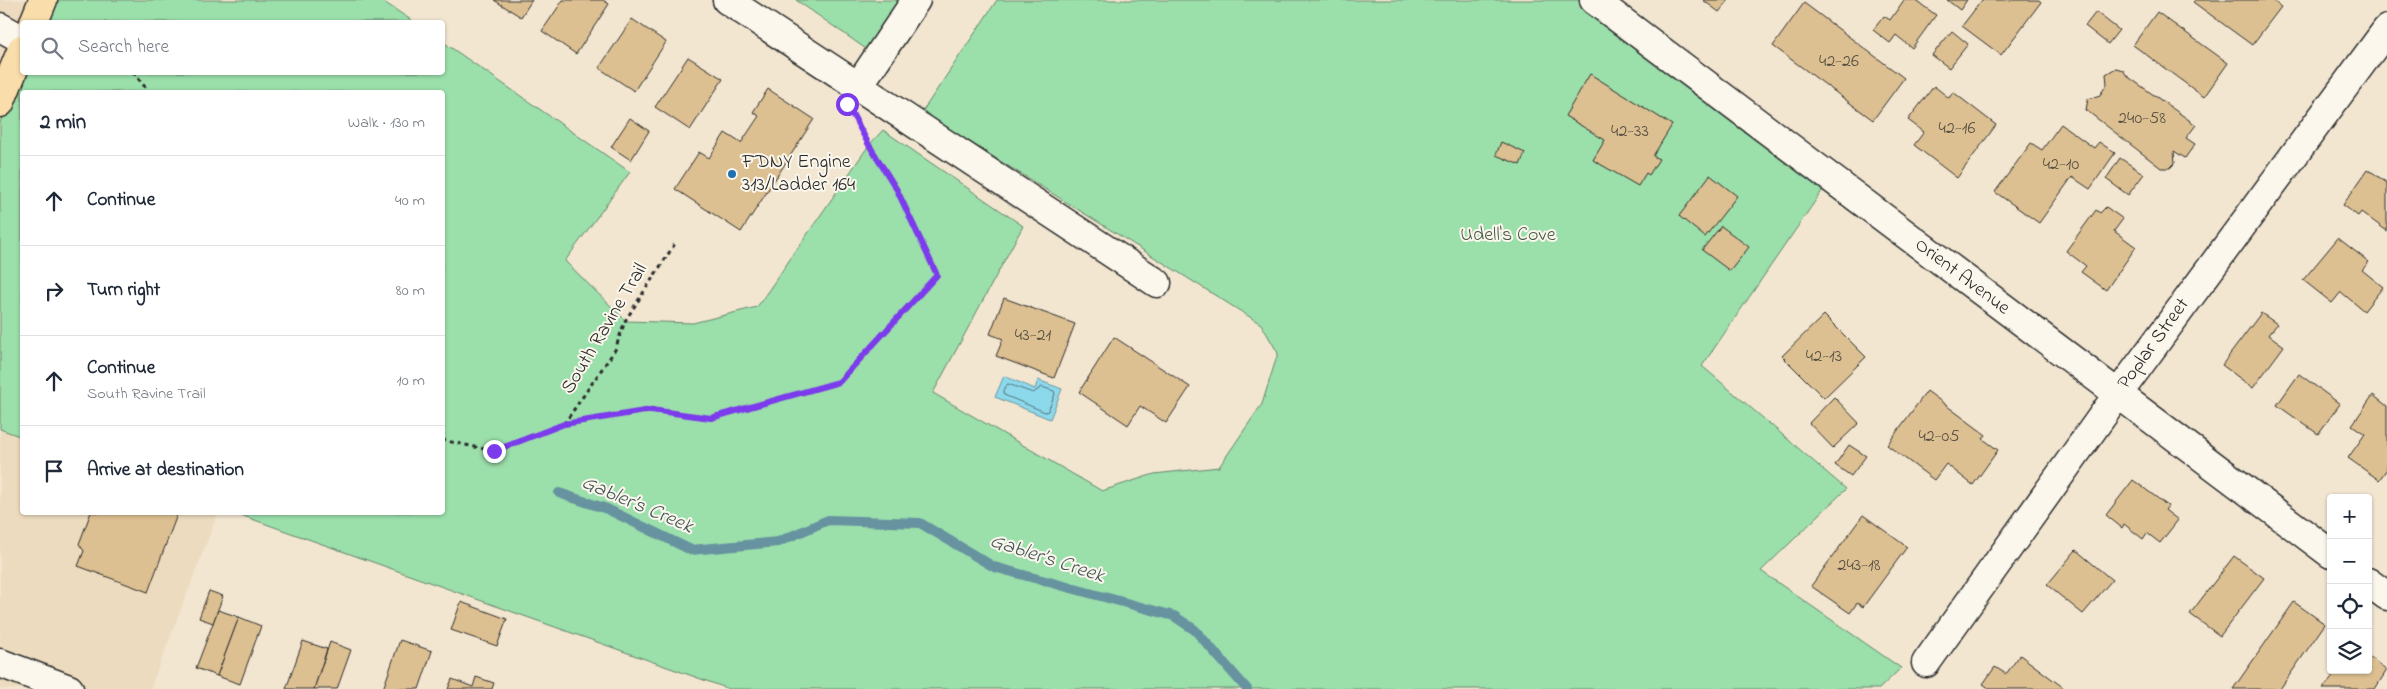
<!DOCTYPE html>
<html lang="en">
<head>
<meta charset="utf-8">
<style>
  :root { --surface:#fff; --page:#f6f6f7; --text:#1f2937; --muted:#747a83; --line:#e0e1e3 }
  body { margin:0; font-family:"Indie Flower",sans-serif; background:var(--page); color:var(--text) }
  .controls { position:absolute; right:15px; bottom:15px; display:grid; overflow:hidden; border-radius:5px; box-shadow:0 1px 4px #0004 }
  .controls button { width:45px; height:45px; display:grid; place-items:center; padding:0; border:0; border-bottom:1px solid var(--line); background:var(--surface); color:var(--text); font:25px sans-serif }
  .stop { position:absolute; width:15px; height:15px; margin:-11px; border:4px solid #7c3aed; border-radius:50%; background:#fff }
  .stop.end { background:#7c3aed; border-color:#fff; box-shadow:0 1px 5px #0008 }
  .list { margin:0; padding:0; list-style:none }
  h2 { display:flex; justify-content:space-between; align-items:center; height:65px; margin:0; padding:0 20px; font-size:21px }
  h2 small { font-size:16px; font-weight:400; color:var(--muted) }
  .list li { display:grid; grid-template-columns:32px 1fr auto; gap:15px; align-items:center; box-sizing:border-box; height:90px; padding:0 20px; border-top:1px solid var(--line) }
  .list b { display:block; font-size:19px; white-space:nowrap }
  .list p { margin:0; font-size:16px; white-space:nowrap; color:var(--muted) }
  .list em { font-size:16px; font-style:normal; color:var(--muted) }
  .icon { flex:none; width:28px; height:28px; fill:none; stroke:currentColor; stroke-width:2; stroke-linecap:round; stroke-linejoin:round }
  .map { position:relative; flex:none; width:2387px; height:689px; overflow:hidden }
  .search { position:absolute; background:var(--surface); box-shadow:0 1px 4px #0004; left:20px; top:20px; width:425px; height:55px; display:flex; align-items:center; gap:12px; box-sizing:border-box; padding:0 18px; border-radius:5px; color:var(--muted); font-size:19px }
  .panel { position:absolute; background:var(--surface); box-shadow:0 1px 4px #0004; left:20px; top:90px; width:425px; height:425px; border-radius:5px }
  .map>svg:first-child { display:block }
</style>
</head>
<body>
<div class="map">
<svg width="2387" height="689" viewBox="0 0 2387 689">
  <rect width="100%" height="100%" fill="#f2e6d1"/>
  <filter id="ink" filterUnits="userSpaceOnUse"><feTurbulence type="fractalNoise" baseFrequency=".02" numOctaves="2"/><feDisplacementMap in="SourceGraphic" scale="10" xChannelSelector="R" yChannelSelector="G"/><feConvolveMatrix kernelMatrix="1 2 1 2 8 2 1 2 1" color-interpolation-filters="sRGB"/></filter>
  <g filter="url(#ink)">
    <g fill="#ecdbbe">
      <polygon points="0,0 43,0 22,53 0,123"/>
      <polygon points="0,429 22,437 22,512 218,513 150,689 0,689"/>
    </g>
    <g fill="#9bdfab" stroke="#63856b">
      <polygon points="44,0 381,0 414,22 34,22"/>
      <polygon points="796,0 903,0 869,51"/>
      <polygon points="997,0 1580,0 1831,178 1702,366 1846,489 1761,571 1901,668 1879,689 729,689 235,513 442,512 442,92 22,92 22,437 0,429 0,123 22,53 22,72 442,72 443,42 630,172 565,261 626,321 693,323 757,307 869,145 883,130 1023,226 933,393 1102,491 1154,474 1219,467 1262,404 1278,353 1261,324 922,112"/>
    </g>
    <polygon fill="#8dd9ec" stroke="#66939f" points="1004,376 1035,389 1038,380 1062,389 1050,419 995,397"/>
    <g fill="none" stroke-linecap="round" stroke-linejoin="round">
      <polygon stroke="#527178" stroke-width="1" points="1008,384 1033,393 1042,387 1054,391 1055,394 1048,411 1045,412 1004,395 1003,392"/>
      <polyline stroke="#66939f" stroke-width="10" points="559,493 607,509 691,550 778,542 828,520 920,523 994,567 1174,616 1195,630 1247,689"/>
    </g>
    <g fill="#ddc091" stroke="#2b2b2b">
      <polygon points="494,0 532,0 521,17"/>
      <polygon points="563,0 603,0 609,4 576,54 542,31"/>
      <polygon points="1703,0 1729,0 1719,12"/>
      <polygon points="1904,0 1915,0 1936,15 1912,48 1896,35 1890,43 1873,30 1884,16 1890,20"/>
      <polygon points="1947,0 1967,0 1960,10"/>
      <polygon points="1982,0 2039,0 2041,2 2001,55 1962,26"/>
      <polygon points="2195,0 2272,0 2281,7 2252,45 2193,2"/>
      <polygon points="1804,3 1904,78 1873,120 1773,46"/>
      <polygon points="2096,12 2119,30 2108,44 2085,26"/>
      <polygon points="2157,12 2228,63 2204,97 2133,45"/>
      <polygon points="632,19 666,42 634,91 599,68"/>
      <polygon points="1952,31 1968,44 1949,68 1932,55"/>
      <polygon points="688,57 723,79 690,130 655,107"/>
      <polygon points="2116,68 2123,70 2127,76 2196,125 2186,138 2195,144 2185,158 2174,151 2175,163 2170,168 2161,168 2086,110 2088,99 2100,95 2107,84 2106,74"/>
      <polygon points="1590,74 1672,125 1653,156 1659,159 1649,175 1646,173 1638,186 1593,160 1605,140 1565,116"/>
      <polygon points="1934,86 1949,98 1953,92 1996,125 1957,178 1914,145 1924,132 1908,120"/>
      <polygon points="768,89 814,119 741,232 675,189 699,152 709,158 725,133 741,143 759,116 753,112"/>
      <polygon points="630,118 649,131 631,160 611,147"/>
      <polygon points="2061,124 2094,148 2099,142 2115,153 2090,189 2072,177 2039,223 1995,192 2031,143 2042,150"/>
      <polygon points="1501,142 1525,153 1520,165 1496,155"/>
      <polygon points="2120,158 2144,174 2128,195 2106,179"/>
      <polygon points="2368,169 2387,183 2387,231 2361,212 2358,216 2343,205"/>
      <polygon points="1710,175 1737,196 1705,237 1679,216"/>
      <polygon points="2106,207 2123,219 2114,231 2136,247 2106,290 2081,272 2086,266 2066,251 2096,210 2100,213"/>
      <polygon points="1721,226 1749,247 1730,271 1702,250"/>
      <polygon points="2338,238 2369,262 2362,270 2383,287 2364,311 2341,292 2332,303 2303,280"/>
      <polygon points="1004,298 1075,324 1054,378 996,356 1003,339 990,334"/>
      <polygon points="2261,313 2277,324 2269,335 2284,346 2253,388 2222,365"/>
      <polygon points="1824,315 1866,357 1824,398 1782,356"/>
      <polygon points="1114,337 1190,387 1166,423 1140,406 1128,425 1079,392"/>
      <polygon points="2299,374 2340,404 2318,434 2277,405"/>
      <polygon points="1927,391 1986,435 1983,439 1998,450 1973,485 1946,464 1934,480 1887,445"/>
      <polygon points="2373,395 2387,406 2387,469 2379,480 2348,458 2365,434 2352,425"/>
      <polygon points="1834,397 1859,423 1833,448 1809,423"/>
      <polygon points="1849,445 1866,456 1851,476 1835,465"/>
      <polygon points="2133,480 2168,506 2165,510 2178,520 2160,543 2147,533 2143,539 2124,524 2122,528 2106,515"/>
      <polygon points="91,512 178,512 148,592 78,566 84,551 79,544"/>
      <polygon points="1863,515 1907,547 1863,607 1857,603 1850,613 1811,586"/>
      <polygon points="2076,550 2112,580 2083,614 2047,585"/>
      <polygon points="2234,556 2264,578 2220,636 2190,614"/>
      <polygon points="209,591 223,596 213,623 199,618"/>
      <polygon points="461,602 507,619 497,646 451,630"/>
      <polygon points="2294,602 2325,624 2280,689 2233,689"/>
      <polygon points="218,610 239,617 217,676 196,668"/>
      <polygon points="239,617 261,626 240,684 217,676"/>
      <polygon points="400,640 432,651 419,689 383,689"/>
      <polygon points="303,641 327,649 314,689 286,689"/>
      <polygon points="330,642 351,650 337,689 314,689"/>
      <polygon points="2020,655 2064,688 2064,689 1990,689 1983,684 1995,667 2006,674"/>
      <polygon points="2368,656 2387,670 2375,689 2323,689 2337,670 2368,670"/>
      <polygon points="476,677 494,683 492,689 448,689 452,679 473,687"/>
    </g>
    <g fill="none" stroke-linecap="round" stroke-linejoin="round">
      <g stroke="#2b2b2b" stroke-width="31">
        <g id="minor">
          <polyline points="727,0 1157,283"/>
          <polyline points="1594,0 2331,554"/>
          <polyline points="0,27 22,39"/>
          <polyline points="857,88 916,0"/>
          <polyline points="2368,582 2387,596"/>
          <polyline points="0,663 69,689"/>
          <polyline points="1926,663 2118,394 2387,29"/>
        </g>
      </g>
      <g stroke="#2b2b2b" stroke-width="31">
        <g id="major">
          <polyline points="34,22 43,0"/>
          <polyline points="0,103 22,49"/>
        </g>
      </g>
      <g stroke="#2b2b2b" stroke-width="3" stroke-dasharray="4 4" stroke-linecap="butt">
        <polyline points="133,72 149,92"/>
        <polyline points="564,424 651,410 711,418 839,382 937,275 897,190 858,125"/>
        <polyline points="442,440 494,451 564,424 615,350 625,321 676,242"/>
      </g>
      <use href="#minor" stroke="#fbf7ec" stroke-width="28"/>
      <use href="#major" stroke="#f9deab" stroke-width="28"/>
    </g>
  </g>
  <g fill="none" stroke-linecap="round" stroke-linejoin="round" filter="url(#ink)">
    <polyline stroke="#7c3aed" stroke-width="6" points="494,451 564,424 651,410 711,418 839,382 937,275 897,190 869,145 847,104"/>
  </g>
  <circle fill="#1f6fb2" stroke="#fbf7ec" stroke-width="2" cx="732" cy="174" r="5"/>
  <g text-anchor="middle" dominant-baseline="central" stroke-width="4" stroke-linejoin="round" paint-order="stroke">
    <g font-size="18" fill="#585044">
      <text x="1839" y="62">42-26</text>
      <text x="2142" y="119">240-58</text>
      <text x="1957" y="129">42-16</text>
      <text x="1630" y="132">42-33</text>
      <text x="2061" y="165">42-10</text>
      <text x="1033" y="336">43-21</text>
      <text x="1824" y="357">42-13</text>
      <text x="1939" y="437">42-05</text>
      <text x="1859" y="566">243-18</text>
    </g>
    <g font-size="20" fill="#2b2b2b" stroke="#fbf7ec" text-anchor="start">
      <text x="742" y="162">FDNY Engine<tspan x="742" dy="23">313/Ladder 164</tspan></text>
    </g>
    <g font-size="20" fill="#47584b" stroke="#fbf7ec">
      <text x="1508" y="235">Udell's Cove</text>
    </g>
    <g font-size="20" fill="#2b2b2b" stroke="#fbf7ec">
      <text transform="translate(1962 277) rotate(37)">Orient Avenue</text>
      <text transform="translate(605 329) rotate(-59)">South Ravine Trail</text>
      <text transform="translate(2154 344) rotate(-54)">Poplar Street</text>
    </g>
    <g font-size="21" font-style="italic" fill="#44565b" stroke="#fbf7ec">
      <text transform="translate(637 505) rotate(23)">Gabler’s Creek</text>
      <text transform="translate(1047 559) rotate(18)">Gabler’s Creek</text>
    </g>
  </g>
</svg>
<div class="controls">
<button>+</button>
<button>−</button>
<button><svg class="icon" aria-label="locate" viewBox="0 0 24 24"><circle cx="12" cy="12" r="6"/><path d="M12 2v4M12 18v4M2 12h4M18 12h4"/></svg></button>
<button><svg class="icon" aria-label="layers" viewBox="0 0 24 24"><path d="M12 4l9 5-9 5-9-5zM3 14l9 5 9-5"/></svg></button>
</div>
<div class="stop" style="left:847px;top:104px"></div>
<div class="stop end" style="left:494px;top:451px"></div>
<div class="search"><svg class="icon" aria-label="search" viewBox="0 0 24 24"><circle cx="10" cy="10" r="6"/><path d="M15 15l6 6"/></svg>Search here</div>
<section class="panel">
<h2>2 min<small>Walk · 130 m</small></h2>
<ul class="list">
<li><svg class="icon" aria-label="ahead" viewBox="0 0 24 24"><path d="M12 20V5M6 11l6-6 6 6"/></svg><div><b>Continue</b></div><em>40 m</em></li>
<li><svg class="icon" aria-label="right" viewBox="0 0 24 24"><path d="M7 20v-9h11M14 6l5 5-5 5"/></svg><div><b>Turn right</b></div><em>80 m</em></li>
<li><svg class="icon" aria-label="ahead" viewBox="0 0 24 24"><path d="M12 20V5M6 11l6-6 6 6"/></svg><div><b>Continue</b><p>South Ravine Trail</p></div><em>10 m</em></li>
<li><svg class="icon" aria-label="arrive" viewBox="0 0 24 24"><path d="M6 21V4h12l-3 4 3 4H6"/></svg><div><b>Arrive at destination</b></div></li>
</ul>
</section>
</div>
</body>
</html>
